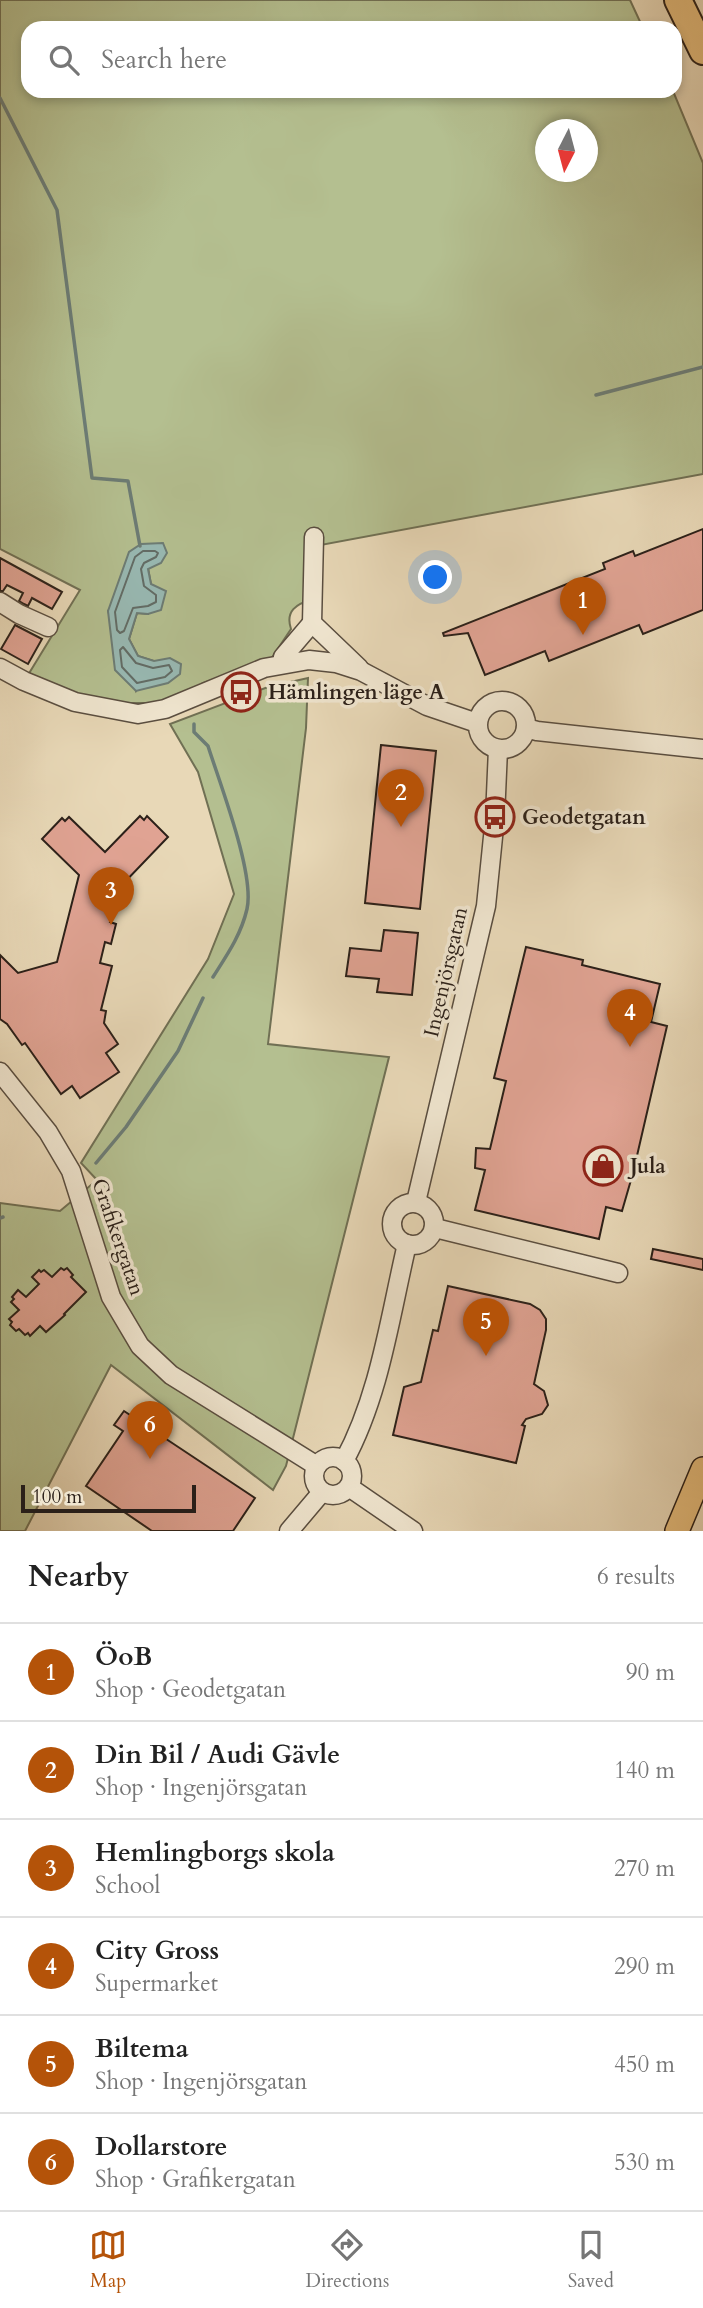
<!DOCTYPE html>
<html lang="en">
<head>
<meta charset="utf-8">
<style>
  :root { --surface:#fff; --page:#f6f6f6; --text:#222; --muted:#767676; --line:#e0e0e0; --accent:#b45309 }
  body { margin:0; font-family:Cardo,serif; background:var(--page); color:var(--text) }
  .compass { position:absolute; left:535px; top:119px; width:63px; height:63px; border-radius:50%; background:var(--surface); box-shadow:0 4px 10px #0003; rotate:186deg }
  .scale { position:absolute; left:21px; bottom:18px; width:175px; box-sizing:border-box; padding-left:7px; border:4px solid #2b2019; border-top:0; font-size:19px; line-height:24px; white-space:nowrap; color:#2b2019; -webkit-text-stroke:5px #f0e6d0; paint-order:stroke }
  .you { position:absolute; left:436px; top:578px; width:24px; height:24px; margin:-18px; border:5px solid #fff; border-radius:50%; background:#1a73e8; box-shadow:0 0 0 10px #1a73e833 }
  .badge { display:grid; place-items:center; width:46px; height:46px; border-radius:50%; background:var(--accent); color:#fff; font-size:23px; font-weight:700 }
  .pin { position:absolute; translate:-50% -58px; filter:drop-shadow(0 2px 4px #0008) }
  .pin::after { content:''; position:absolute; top:37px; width:24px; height:21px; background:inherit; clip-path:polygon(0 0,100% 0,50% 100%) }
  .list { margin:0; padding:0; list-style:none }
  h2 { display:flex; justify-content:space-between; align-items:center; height:91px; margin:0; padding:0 28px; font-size:30px }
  h2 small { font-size:23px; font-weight:400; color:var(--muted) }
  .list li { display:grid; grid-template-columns:46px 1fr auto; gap:21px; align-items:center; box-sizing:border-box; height:98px; padding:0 28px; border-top:2px solid var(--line) }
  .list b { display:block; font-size:26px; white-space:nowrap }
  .list p { margin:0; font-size:23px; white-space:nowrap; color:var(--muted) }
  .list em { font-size:23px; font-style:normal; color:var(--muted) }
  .icon { flex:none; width:38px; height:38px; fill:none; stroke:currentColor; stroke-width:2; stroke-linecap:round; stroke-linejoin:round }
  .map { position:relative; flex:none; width:703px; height:1531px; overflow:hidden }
  .search { position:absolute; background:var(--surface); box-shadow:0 4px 10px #0003; left:21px; right:21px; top:21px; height:77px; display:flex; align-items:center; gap:18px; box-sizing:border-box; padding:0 24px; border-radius:21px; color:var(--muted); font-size:26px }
  .sheet { height:679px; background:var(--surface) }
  nav { display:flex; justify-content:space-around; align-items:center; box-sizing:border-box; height:98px; border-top:2px solid var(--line); background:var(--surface); font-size:19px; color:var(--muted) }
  nav a { display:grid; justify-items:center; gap:4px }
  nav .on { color:var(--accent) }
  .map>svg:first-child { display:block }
</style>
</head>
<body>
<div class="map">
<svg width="703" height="1531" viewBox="0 0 703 1531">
  <rect width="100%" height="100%" fill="#e8d8b7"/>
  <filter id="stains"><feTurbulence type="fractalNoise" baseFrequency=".00286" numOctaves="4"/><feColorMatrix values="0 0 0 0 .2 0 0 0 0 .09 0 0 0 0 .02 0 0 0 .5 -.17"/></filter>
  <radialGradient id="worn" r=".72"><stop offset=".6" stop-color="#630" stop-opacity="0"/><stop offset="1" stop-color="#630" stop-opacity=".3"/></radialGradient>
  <g fill="#b4bf90" stroke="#707054" stroke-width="2" fill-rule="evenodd">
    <path d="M 0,0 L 630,0 L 643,28 L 28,28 L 28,91 L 673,91 L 703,163 L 703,474 L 315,546 L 313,599 C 296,604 285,611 291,629 L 271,659 L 203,683 L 206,688 L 163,703 L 125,703 L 81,696 L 28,675 L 80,590 L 0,549 ZM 546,130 L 588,130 L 588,172 L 546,172 ZM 162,543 L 148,568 L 151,584 L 148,614 L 137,613 L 129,639 L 138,656 L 154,661 L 136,691 L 108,611 Z"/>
    <polygon points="308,678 306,728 268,1044 389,1057 286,1466 273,1490 111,1365 25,1531 0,1531 0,1203 60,1211 97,1180 81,1163 208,959 234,894 198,772 170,724 268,687"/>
  </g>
  <polygon fill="#98b9b3" stroke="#6c7c75" stroke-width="2" points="163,543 167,553 161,563 148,569 151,584 166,591 161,610 148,614 137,613 129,639 138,656 154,661 170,658 181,664 180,674 168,683 136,691 115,670 108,611 129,552 141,544"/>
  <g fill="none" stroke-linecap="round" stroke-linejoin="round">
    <g stroke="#626c66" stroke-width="2">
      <polygon points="143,551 155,551 158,553 156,557 144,563 141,569 144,586 156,595 156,602 148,606 133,608 124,631 120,633 117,630 115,612 135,557"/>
      <polygon points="123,647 136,663 153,668 169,665 172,671 165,677 137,683 122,667 120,650"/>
    </g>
    <g stroke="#6c7c75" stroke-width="3.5">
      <polyline points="0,98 57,210 92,478 128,481 140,546"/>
      <polyline points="596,395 703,367"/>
      <path d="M 194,724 L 194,732 L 208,746 C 220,784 255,874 247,909 C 241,935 227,955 213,977"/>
      <polyline points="96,1163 126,1127 178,1051 203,998"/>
      <polyline points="0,1218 3,1217"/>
    </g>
  </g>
  <g fill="#e0a393" stroke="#2b2019" stroke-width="2">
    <polygon points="703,529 703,610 643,634 639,625 549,661 545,651 485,675 468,633 444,636 443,633 605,569 603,563 633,551 635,556"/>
    <polygon points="0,558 62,592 52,609 32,598 28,606 24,604 19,601 23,593 7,585 3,591 0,591"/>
    <polygon points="15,625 42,639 28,664 1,649"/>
    <polygon points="381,745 436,751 420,909 365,903"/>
    <polygon points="140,816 144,820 147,816 168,837 119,888 110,922 116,924 111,944 105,942 100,963 112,966 101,1010 106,1011 104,1023 118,1044 106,1053 119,1072 80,1098 72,1086 61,1094 25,1043 22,1045 7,1024 0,1019 0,955 18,973 57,962 79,875 42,839 62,818 65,821 69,817 105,852"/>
    <polygon points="384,930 418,933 412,995 377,992 379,979 346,976 350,948 381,951"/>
    <polygon points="526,947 583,960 582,965 660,984 651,1022 667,1026 633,1173 622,1211 606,1207 599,1239 475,1210 485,1170 475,1168 476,1148 490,1149 506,1081 494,1078"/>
    <polygon points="653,1249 703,1259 703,1270 651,1259"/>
    <polygon points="61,1268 64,1270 67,1268 73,1275 71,1277 86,1292 64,1314 65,1315 46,1332 40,1326 30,1336 28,1333 25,1335 19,1329 16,1331 10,1325 12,1322 9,1319 19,1310 11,1302 14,1299 12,1297 18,1290 26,1297 39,1284 32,1277 39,1270 41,1272 44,1270 52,1277"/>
    <polygon points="448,1286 530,1304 540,1310 546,1319 546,1330 534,1384 544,1391 548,1405 542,1414 526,1419 522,1425 525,1426 516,1463 393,1435 404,1387 421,1382 433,1330 438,1331"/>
    <polygon points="124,1411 255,1498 233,1531 152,1531 86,1486 123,1431 114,1425"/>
  </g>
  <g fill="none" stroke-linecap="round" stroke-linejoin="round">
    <g stroke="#5a4e40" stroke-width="21">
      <g id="minor">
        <polyline points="314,537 312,623 359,668"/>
        <polyline points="0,602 19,614 48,627"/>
        <polyline points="282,664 283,657 312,623"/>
        <polyline points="0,668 24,681 75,702 138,714 165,709 264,668 309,660 336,663 361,671 427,706 477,723"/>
        <circle cx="502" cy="725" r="24"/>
        <polyline points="526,728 537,731 703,749"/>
        <polyline points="0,1072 48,1132 71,1171 111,1297 140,1346 171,1375 317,1466"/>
        <polyline points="416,1202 486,906 495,817 498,749"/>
        <circle cx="413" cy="1224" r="21"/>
        <polyline points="435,1228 618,1273"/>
        <circle cx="333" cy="1476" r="19"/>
        <path d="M 344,1461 C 380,1395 390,1316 407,1244"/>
        <polyline points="349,1487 413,1531"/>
        <polyline points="289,1531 322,1492"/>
      </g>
    </g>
    <g stroke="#2b2019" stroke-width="26">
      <polyline id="major" points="677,1531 703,1469"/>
    </g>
    <g stroke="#2b2019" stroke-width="30">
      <polyline id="highway" points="678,0 703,51"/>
    </g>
    <use href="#minor" stroke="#f0e6d0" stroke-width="18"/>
    <use href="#major" stroke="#e4bc7c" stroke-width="23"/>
    <use href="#highway" stroke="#e4bc7c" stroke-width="26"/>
  </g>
  <defs>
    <g id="bus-ring" transform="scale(2.0125)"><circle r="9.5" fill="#f0e6d0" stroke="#8f2418" stroke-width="1.5"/><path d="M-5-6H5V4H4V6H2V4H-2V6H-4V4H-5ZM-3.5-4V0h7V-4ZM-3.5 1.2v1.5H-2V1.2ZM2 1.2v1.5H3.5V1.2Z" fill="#8f2418"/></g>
    <g id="shop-ring" transform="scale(2.0125)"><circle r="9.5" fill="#f0e6d0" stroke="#8f2418" stroke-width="1.5"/><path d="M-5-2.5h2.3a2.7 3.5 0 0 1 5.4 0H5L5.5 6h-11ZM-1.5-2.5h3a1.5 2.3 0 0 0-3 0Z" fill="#8f2418"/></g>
  </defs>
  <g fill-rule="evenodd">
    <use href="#bus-ring" x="241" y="692"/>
    <use href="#bus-ring" x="495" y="817"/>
    <use href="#shop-ring" x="603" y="1166"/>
  </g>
  <g text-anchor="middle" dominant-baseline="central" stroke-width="7" stroke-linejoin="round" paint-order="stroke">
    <g font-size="21" font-weight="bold" fill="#2b2019" stroke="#f0e6d0" text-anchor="start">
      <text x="268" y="692">Hämlingen läge A</text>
      <text x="522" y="817">Geodetgatan</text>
      <text x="630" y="1166">Jula</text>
    </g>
    <g font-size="21" fill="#2b2019" stroke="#f0e6d0">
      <text transform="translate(446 972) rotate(-77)">Ingenjörsgatan</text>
      <text transform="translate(118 1237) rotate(71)">Grafikergatan</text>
    </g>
  </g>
  <rect width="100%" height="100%" filter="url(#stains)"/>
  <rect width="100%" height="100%" fill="url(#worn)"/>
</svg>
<svg class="compass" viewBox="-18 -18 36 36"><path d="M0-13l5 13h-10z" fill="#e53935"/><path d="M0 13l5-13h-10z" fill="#767676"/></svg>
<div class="scale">100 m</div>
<div class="you"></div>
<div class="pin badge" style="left:583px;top:635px">1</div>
<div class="pin badge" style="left:401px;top:827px">2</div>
<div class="pin badge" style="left:111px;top:925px">3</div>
<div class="pin badge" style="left:630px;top:1047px">4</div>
<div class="pin badge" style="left:486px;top:1356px">5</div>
<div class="pin badge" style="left:150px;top:1459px">6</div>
<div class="search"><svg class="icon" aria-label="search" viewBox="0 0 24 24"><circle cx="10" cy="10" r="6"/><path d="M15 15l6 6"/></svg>Search here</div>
</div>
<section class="sheet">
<h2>Nearby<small>6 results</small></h2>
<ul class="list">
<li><span class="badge">1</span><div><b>ÖoB</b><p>Shop · Geodetgatan</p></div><em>90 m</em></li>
<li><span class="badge">2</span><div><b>Din Bil / Audi Gävle</b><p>Shop · Ingenjörsgatan</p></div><em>140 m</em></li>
<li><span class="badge">3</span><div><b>Hemlingborgs skola</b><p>School</p></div><em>270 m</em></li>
<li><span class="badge">4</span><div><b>City Gross</b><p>Supermarket</p></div><em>290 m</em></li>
<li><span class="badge">5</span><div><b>Biltema</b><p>Shop · Ingenjörsgatan</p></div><em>450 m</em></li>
<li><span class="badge">6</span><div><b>Dollarstore</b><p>Shop · Grafikergatan</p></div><em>530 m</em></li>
</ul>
</section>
<nav>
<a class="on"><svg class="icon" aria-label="map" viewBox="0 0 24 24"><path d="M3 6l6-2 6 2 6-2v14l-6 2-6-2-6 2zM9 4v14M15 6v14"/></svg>Map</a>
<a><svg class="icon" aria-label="directions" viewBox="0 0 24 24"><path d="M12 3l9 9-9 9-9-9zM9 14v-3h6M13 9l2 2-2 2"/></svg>Directions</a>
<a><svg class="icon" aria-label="saved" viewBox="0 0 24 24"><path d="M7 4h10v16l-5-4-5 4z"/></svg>Saved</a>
</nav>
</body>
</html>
